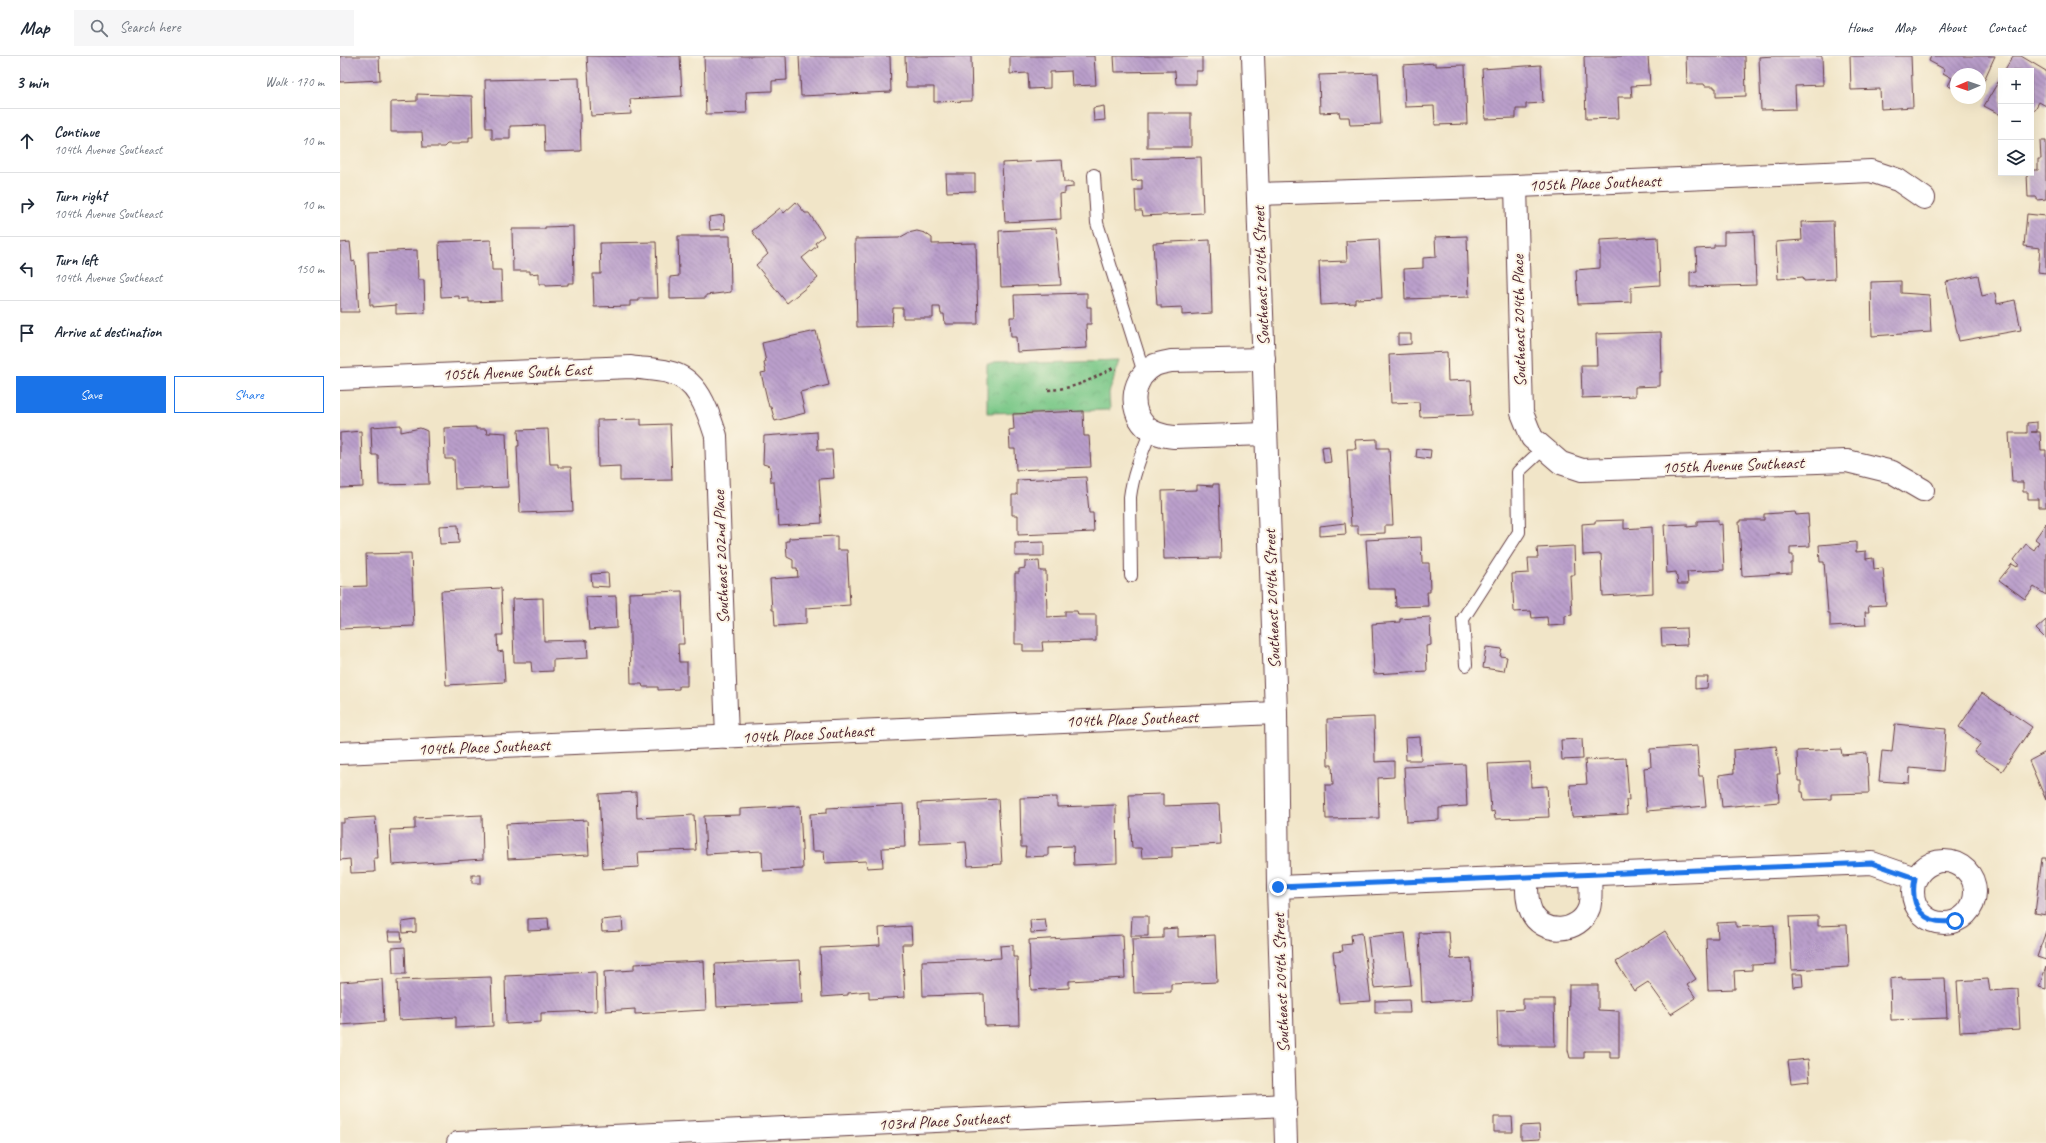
<!DOCTYPE html>
<html lang="en">
<head>
<meta charset="utf-8">
<style>
  :root { --surface:#fff; --page:#f6f6f7; --text:#1f2937; --muted:#747a83; --line:#e0e1e3; --accent:#1a73e8 }
  body { margin:0; font-family:Caveat,sans-serif; background:var(--page); color:var(--text) }
  .controls { position:absolute; right:12px; top:12px; display:grid; overflow:hidden; border-radius:0px; box-shadow:0 4px 16px #0002 }
  .controls button { width:36px; height:36px; display:grid; place-items:center; padding:0; border:0; border-bottom:1px solid var(--line); background:var(--surface); color:var(--text); font:20px sans-serif }
  .compass { position:absolute; left:1610px; top:12px; width:36px; height:36px; border-radius:50%; background:var(--surface); box-shadow:0 4px 16px #0002; rotate:268deg }
  .stop { position:absolute; width:12px; height:12px; margin:-9px; border:3px solid #1a73e8; border-radius:50%; background:#fff }
  .stop.end { background:#1a73e8; border-color:#fff; box-shadow:0 1px 4px #0008 }
  .list { margin:0; padding:0; list-style:none }
  h2 { display:flex; justify-content:space-between; align-items:center; height:52px; margin:0; padding:0 16px; font-size:17px }
  h2 small { font-size:13px; font-weight:400; color:var(--muted) }
  .list li { display:grid; grid-template-columns:26px 1fr auto; gap:12px; align-items:center; box-sizing:border-box; height:64px; padding:0 16px; border-top:1px solid var(--line) }
  .list b { display:block; font-size:15px; white-space:nowrap }
  .list p { margin:0; font-size:13px; white-space:nowrap; color:var(--muted) }
  .list em { font-size:13px; font-style:normal; color:var(--muted) }
  .actions { display:flex; gap:8px; padding:12px 16px }
  .actions a { flex:1; padding:9px 0; border:1px solid var(--accent); border-radius:0px; text-align:center; font-size:14px; color:var(--accent) }
  .actions .main { background:var(--accent); color:#fff }
  .icon { flex:none; width:22px; height:22px; fill:none; stroke:currentColor; stroke-width:2; stroke-linecap:round; stroke-linejoin:round }
  .map { position:relative; flex:none; width:1706px; height:1087px; overflow:hidden }
  header { display:flex; align-items:center; gap:24px; box-sizing:border-box; height:56px; padding:0 20px; background:var(--surface); border-bottom:1px solid var(--line) }
  header strong { font-size:19px }
  nav { display:flex; gap:22px; margin-inline-start:auto; font-size:14px }
  .search { width:280px; height:36px; background:var(--page); display:flex; align-items:center; gap:10px; box-sizing:border-box; padding:0 14px; border-radius:0px; color:var(--muted); font-size:15px }
  main { display:flex }
  aside { flex:1; background:var(--surface) }
  .map>svg:first-child { display:block }
</style>
</head>
<body>
<header>
<strong>Map</strong>
<div class="search"><svg class="icon" aria-label="search" viewBox="0 0 24 24"><circle cx="10" cy="10" r="6"/><path d="M15 15l6 6"/></svg>Search here</div>
<nav><a>Home</a><a>Map</a><a>About</a><a>Contact</a></nav>
</header>
<main>
<aside>
<h2>3 min<small>Walk · 170 m</small></h2>
<ul class="list">
<li><svg class="icon" aria-label="ahead" viewBox="0 0 24 24"><path d="M12 20V5M6 11l6-6 6 6"/></svg><div><b>Continue</b><p>104th Avenue Southeast</p></div><em>10 m</em></li>
<li><svg class="icon" aria-label="right" viewBox="0 0 24 24"><path d="M7 20v-9h11M14 6l5 5-5 5"/></svg><div><b>Turn right</b><p>104th Avenue Southeast</p></div><em>10 m</em></li>
<li><svg class="icon" aria-label="left" viewBox="0 0 24 24"><path d="M17 20v-9H6M10 6l-5 5 5 5"/></svg><div><b>Turn left</b><p>104th Avenue Southeast</p></div><em>150 m</em></li>
<li><svg class="icon" aria-label="arrive" viewBox="0 0 24 24"><path d="M6 21V4h12l-3 4 3 4H6"/></svg><div><b>Arrive at destination</b></div></li>
</ul>
<div class="actions"><a class="main">Save</a><a>Share</a></div>
</aside>
<div class="map">
<svg width="1706" height="1087" viewBox="0 0 1706 1087">
  <defs>
    <pattern id="park-crowns" width="20" height="18" patternUnits="userSpaceOnUse"><rect width="20" height="18" fill="#7ac888"/><path d="M2 6a3 3 0 1 1 6 0M12 15a3 3 0 1 1 6 0" fill="none" stroke="#6bab76"/></pattern>
    <pattern id="building-back-hatch" width="6" height="6" patternUnits="userSpaceOnUse"><rect width="6" height="6" fill="#ba9fcb"/><path d="M-1 5l2 2M0 0l6 6M5-1l2 2" fill="none" stroke="#9981a5"/></pattern>
  </defs>
  <rect width="100%" height="100%" fill="#fcf5e5"/>
  <filter id="ink" filterUnits="userSpaceOnUse"><feTurbulence type="fractalNoise" baseFrequency=".025" numOctaves="2"/><feDisplacementMap in="SourceGraphic" scale="8" xChannelSelector="R" yChannelSelector="G"/><feConvolveMatrix kernelMatrix="1 2 1 2 8 2 1 2 1" color-interpolation-filters="sRGB"/></filter>
  <filter id="wash" filterUnits="userSpaceOnUse"><feTurbulence type="fractalNoise" baseFrequency=".012" numOctaves="4" result="noise"/><feDisplacementMap in="SourceGraphic" scale="16" xChannelSelector="R" yChannelSelector="G"/><feGaussianBlur stdDeviation="0.9" result="paint"/><feColorMatrix in="noise" values="0 0 0 0 0 0 0 0 0 0 0 0 0 0 0 0 0 1.4 0 .05"/><feComposite in="paint" operator="in"/></filter>
  <g filter="url(#wash)">
    <rect width="100%" height="100%" fill="#f1e5c8"/>
    <polygon fill="url(#park-crowns)" stroke="#62745a" points="780,305 769,337 770,354 647,357 647,308"/>
    <g id="blocks">
      <g fill="url(#building-back-hatch)">
        <polygon points="0,0 39,0 40,24 0,26"/>
        <polygon points="247,0 340,0 342,40 290,43 291,58 251,60"/>
        <polygon points="364,0 446,0 447,24 432,25 432,35 406,36 407,57 366,58"/>
        <polygon points="459,0 550,0 551,36 461,40"/>
        <polygon points="565,0 631,0 632,45 594,46 594,31 566,31"/>
        <polygon points="670,0 754,0 756,29 732,30 731,15 710,16 710,32 689,33 688,17 670,18"/>
        <polygon points="774,0 862,0 862,15 856,15 856,28 836,28 835,15 775,16"/>
        <polygon points="1245,0 1308,0 1310,29 1291,30 1292,41 1278,41 1279,62 1246,63 1244,1"/>
        <polygon points="1346,0 1405,0 1406,40 1376,41 1376,32 1374,32 1374,30 1365,30 1364,28 1347,28"/>
        <polygon points="1434,0 1482,0 1483,29 1455,30 1456,53 1421,54 1419,1"/>
        <polygon points="1510,0 1571,0 1573,51 1541,53 1540,33 1511,34"/>
        <polygon points="1591,0 1655,0 1640,33 1640,18 1616,18 1616,33 1608,30 1612,22 1603,17 1604,13 1589,5"/>
        <polygon points="1673,0 1681,0 1706,15 1706,50 1699,46 1694,55 1691,53 1691,15 1664,15"/>
        <polygon points="1096,7 1096,10 1125,9 1127,68 1095,69 1094,50 1065,51 1063,9"/>
        <polygon points="1201,9 1203,47 1186,48 1186,53 1176,53 1176,62 1145,63 1142,13"/>
        <polygon points="1038,17 1041,68 1010,69 1009,61 1000,61 999,56 980,57 979,19"/>
        <polygon points="1661,21 1661,59 1644,50"/>
        <polygon points="239,22 241,95 205,96 204,69 170,70 170,83 152,83 152,72 146,72 145,24"/>
        <polygon points="77,38 132,40 133,81 129,81 129,86 121,86 120,88 107,88 104,91 83,91 82,76 51,76 51,46 77,45"/>
        <polygon points="764,50 765,64 754,65 753,52"/>
        <rect x="807" y="57" width="44" height="34"/>
        <polygon points="1700,85 1706,85 1706,143 1697,144 1697,141 1688,141 1687,117 1691,117 1691,114 1698,114 1698,103 1701,103"/>
        <polygon points="861,101 863,157 803,160 802,155 796,155 795,134 802,134 802,124 792,125 791,103"/>
        <polygon points="722,104 724,126 733,126 733,131 725,132 725,137 720,138 721,163 665,166 662,107"/>
        <polygon points="606,118 635,118 635,135 607,136"/>
        <polygon points="456,146 465,157 469,157 484,180 475,187 477,190 462,202 478,222 447,247 416,209 428,198 412,175 440,152 444,157"/>
        <polygon points="1687,158 1706,160 1706,217 1698,216 1700,192 1684,190"/>
        <polygon points="384,159 385,173 370,174 369,161"/>
        <polygon points="1493,165 1495,223 1464,225 1463,221 1438,223 1436,186 1462,184 1461,166"/>
        <polygon points="233,170 234,227 228,227 228,229 206,230 206,228 199,228 199,217 190,218 190,215 173,215 172,173 205,173 205,171"/>
        <polygon points="716,172 721,229 661,231 659,175"/>
        <polygon points="577,175 585,177 592,182 592,188 636,187 638,268 605,268 604,258 601,258 600,251 593,251 593,262 563,262 563,252 553,252 552,270 517,271 515,183 559,182 568,177"/>
        <polygon points="1414,175 1416,229 1350,231 1350,216 1357,215 1356,193 1374,192 1374,189 1384,189 1384,176"/>
        <polygon points="338,180 390,180 391,236 366,239 366,242 330,243 330,221 339,220"/>
        <polygon points="1127,180 1129,241 1065,243 1064,213 1083,212 1083,202 1096,201 1095,181"/>
        <polygon points="1318,181 1320,229 1291,231 1291,246 1238,248 1236,214 1260,212 1260,184"/>
        <polygon points="1039,183 1042,242 1015,243 1015,247 981,249 979,206 1007,205 1006,185"/>
        <polygon points="151,184 152,214 161,214 162,245 129,246 129,242 119,243 119,240 101,241 99,186"/>
        <polygon points="870,184 872,257 842,259 842,251 821,252 821,249 817,249 813,187"/>
        <polygon points="10,186 12,206 15,205 19,256 0,256 0,187"/>
        <polygon points="316,186 318,242 299,242 299,245 290,245 290,250 254,251 253,218 261,218 260,187"/>
        <polygon points="77,194 78,224 84,224 85,257 56,258 56,249 33,251 33,249 30,249 28,196"/>
        <polygon points="1638,219 1642,240 1655,237 1657,248 1675,244 1681,274 1619,285 1606,226"/>
        <polygon points="1561,225 1561,237 1589,239 1591,276 1532,280 1531,226"/>
        <polygon points="747,237 747,251 751,251 751,268 746,268 747,292 677,296 676,281 671,281 670,261 675,261 674,239"/>
        <polygon points="476,275 489,329 460,336 465,357 435,365 431,351 429,351 421,317 426,316 424,307 426,306 422,287"/>
        <polygon points="1321,276 1322,316 1320,316 1320,330 1295,331 1295,340 1242,342 1241,309 1257,309 1256,278"/>
        <polygon points="1058,278 1071,278 1071,288 1058,289"/>
        <polygon points="1107,296 1108,325 1131,324 1133,359 1080,361 1079,346 1051,347 1049,299"/>
        <polygon points="743,355 744,380 749,380 751,411 676,414 675,393 670,393 669,374 674,373 673,358"/>
        <polygon points="301,363 301,369 330,368 332,424 280,425 280,410 258,411 257,364"/>
        <polygon points="1697,366 1697,376 1691,376 1700,376 1701,394 1706,394 1706,451 1698,451 1698,443 1688,443 1688,436 1683,436 1683,426 1672,426 1669,377 1687,377 1687,367"/>
        <polygon points="61,369 61,376 80,372 87,375 89,428 39,429 38,399 32,399 31,371"/>
        <polygon points="136,371 136,373 146,373 147,378 150,378 150,376 166,377 168,431 115,433 114,403 105,403 104,372"/>
        <polygon points="208,373 210,408 218,408 218,411 231,411 233,455 180,457 177,390 179,390 178,374"/>
        <polygon points="21,375 23,431 0,432 0,377"/>
        <polygon points="477,376 478,394 492,394 494,422 479,423 482,467 439,470 438,454 436,455 434,426 431,426 430,410 423,408 424,380"/>
        <polygon points="1037,383 1037,392 1049,392 1053,469 1045,469 1045,477 1018,478 1018,470 1011,470 1007,393 1016,393 1015,384"/>
        <polygon points="989,390 991,406 984,407 982,391"/>
        <polygon points="1077,393 1091,394 1090,403 1076,401"/>
        <polygon points="746,421 749,457 753,457 754,476 678,479 678,459 672,459 672,439 677,439 677,424"/>
        <polygon points="873,428 879,428 881,502 824,503 822,435 857,434 857,429 873,430"/>
        <polygon points="1455,456 1456,459 1468,458 1470,490 1450,491 1450,499 1453,499 1453,507 1451,507 1451,517 1402,520 1399,466 1401,466 1401,464 1424,464 1424,458"/>
        <polygon points="1284,464 1284,473 1312,471 1313,537 1263,540 1261,498 1243,499 1242,468 1255,467 1255,465"/>
        <polygon points="1378,464 1378,469 1382,468 1384,514 1347,516 1348,528 1338,528 1336,516 1327,517 1324,469 1347,468 1347,471 1357,470 1357,465"/>
        <polygon points="1005,467 1006,478 980,480 980,470"/>
        <polygon points="1706,467 1706,539 1694,531 1685,543 1659,524 1672,508 1677,511 1679,508 1674,504 1686,488 1694,494 1699,486 1695,483"/>
        <polygon points="118,469 119,487 100,488 99,470"/>
        <polygon points="497,480 497,494 507,494 510,549 466,552 466,568 435,570 434,554 432,554 430,523 458,521 457,512 453,512 453,504 447,501 446,485 449,485 449,482"/>
        <polygon points="1081,481 1082,507 1089,507 1090,536 1087,536 1088,550 1056,551 1055,533 1029,533 1026,484"/>
        <polygon points="704,486 704,500 675,500 675,487"/>
        <polygon points="1516,486 1516,496 1526,495 1526,503 1533,502 1534,513 1543,512 1546,549 1528,550 1529,556 1525,556 1526,569 1490,571 1490,557 1488,557 1484,506 1480,506 1479,489"/>
        <polygon points="1234,490 1235,519 1230,519 1232,559 1225,560 1225,569 1208,570 1207,561 1192,562 1191,555 1174,556 1172,518 1189,517 1188,502 1198,502 1197,492"/>
        <polygon points="71,497 74,570 0,573 0,531 27,530 26,498"/>
        <polygon points="699,505 700,515 706,515 707,561 725,560 725,555 737,555 738,559 756,559 756,585 702,586 703,595 683,595 683,588 675,588 675,517 679,517 679,513 685,512 685,506"/>
        <polygon points="268,517 269,531 252,530 251,518"/>
        <polygon points="161,532 163,579 157,579 158,596 163,595 165,626 106,629 101,535"/>
        <polygon points="342,535 344,588 338,588 339,606 347,606 347,630 339,630 339,633 318,634 318,631 303,631 302,628 291,628 289,537"/>
        <polygon points="276,540 277,572 249,574 246,541"/>
        <polygon points="203,542 204,585 243,584 247,585 248,602 213,604 213,615 192,616 191,606 174,606 172,543"/>
        <polygon points="1090,561 1091,589 1086,590 1087,615 1034,618 1032,568 1060,566 1060,563"/>
        <polygon points="1706,564 1706,583 1696,573"/>
        <polygon points="1346,572 1347,589 1322,590 1321,573"/>
        <polygon points="1146,591 1162,593 1160,600 1167,601 1164,615 1143,612"/>
        <polygon points="1355,621 1368,621 1367,632 1355,633"/>
        <polygon points="1642,637 1692,671 1662,715 1634,696 1641,687 1619,671"/>
        <polygon points="1034,661 1035,706 1054,705 1054,721 1038,722 1039,762 986,763 985,729 993,729 992,709 988,709 987,663"/>
        <polygon points="1555,668 1606,673 1603,715 1570,712 1569,727 1539,725 1542,695 1552,696"/>
        <polygon points="1080,681 1081,704 1066,704 1065,682"/>
        <polygon points="1242,683 1243,703 1222,704 1221,684"/>
        <polygon points="1357,690 1359,720 1363,720 1366,750 1307,755 1304,712 1311,711 1310,693"/>
        <polygon points="1436,690 1440,718 1437,718 1439,746 1382,751 1379,719 1394,717 1393,694"/>
        <polygon points="1501,693 1502,699 1527,697 1529,737 1491,738 1491,743 1464,744 1463,736 1461,736 1461,725 1458,725 1457,695"/>
        <polygon points="1706,696 1706,744 1689,705"/>
        <polygon points="1286,702 1289,744 1286,744 1287,758 1232,761 1230,729 1247,728 1245,704"/>
        <polygon points="1190,706 1191,731 1207,730 1209,761 1155,763 1154,755 1151,756 1148,708"/>
        <polygon points="1125,708 1127,750 1099,752 1099,764 1067,766 1064,711"/>
        <polygon points="296,736 297,762 354,759 356,794 298,796 299,811 263,813 259,738"/>
        <polygon points="823,738 823,750 879,748 881,788 832,791 832,801 802,802 801,792 792,792 789,739"/>
        <polygon points="717,741 717,751 776,749 777,807 734,809 733,790 708,791 708,800 685,801 686,791 681,791 680,742"/>
        <polygon points="658,743 662,808 628,810 626,786 580,788 578,747"/>
        <polygon points="563,748 565,791 542,792 543,811 527,812 526,805 485,807 484,795 472,795 470,758 487,757 487,752"/>
        <polygon points="460,750 463,813 423,815 422,795 366,798 364,760 400,759 400,753"/>
        <polygon points="142,759 143,803 52,809 50,774 75,773 75,762"/>
        <polygon points="35,761 38,802 34,802 35,816 11,817 10,803 0,804 0,767 4,767 4,763"/>
        <polygon points="247,764 249,799 168,803 166,768"/>
        <polygon points="1702,802 1706,802 1706,859 1695,857"/>
        <rect x="132" y="819" width="9" height="8"/>
        <polygon points="792,860 808,860 808,880 791,880"/>
        <polygon points="1478,860 1478,870 1507,869 1509,911 1452,914 1449,861"/>
        <polygon points="208,862 209,874 188,875 188,863"/>
        <polygon points="282,862 283,875 262,876 261,864"/>
        <polygon points="705,863 707,876 691,877 690,864"/>
        <polygon points="76,864 76,876 63,877 62,866"/>
        <polygon points="1396,866 1396,871 1434,869 1435,908 1412,909 1412,914 1394,915 1395,933 1368,934 1366,882 1378,882 1377,867"/>
        <polygon points="571,870 572,888 562,888 565,941 529,943 529,935 508,937 508,939 482,941 480,892 540,889 539,872"/>
        <polygon points="838,872 838,881 875,879 877,926 831,928 831,936 794,937 792,883 823,882 823,873"/>
        <polygon points="1325,875 1356,923 1347,929 1356,942 1331,958 1308,926 1294,935 1276,906"/>
        <polygon points="1706,875 1706,904 1697,901"/>
        <polygon points="48,876 61,876 62,885 49,885"/>
        <polygon points="1109,876 1111,903 1131,902 1133,943 1082,946 1079,877"/>
        <polygon points="1022,877 1031,945 999,947 993,896 1003,895 1002,889 1012,888 1011,879"/>
        <polygon points="1065,877 1071,929 1034,932 1028,881"/>
        <polygon points="783,879 785,922 729,925 729,932 691,934 689,884"/>
        <polygon points="673,889 673,901 677,901 679,969 645,970 644,938 583,940 582,905 661,902 660,890"/>
        <polygon points="65,891 66,918 53,918 52,892"/>
        <polygon points="460,904 462,947 377,951 375,908"/>
        <polygon points="364,905 366,954 295,958 295,953 266,955 264,916 294,914 294,908"/>
        <polygon points="1706,911 1706,933 1699,931"/>
        <polygon points="256,916 257,955 201,957 201,966 166,968 165,920"/>
        <polygon points="1452,918 1462,918 1463,930 1453,931"/>
        <polygon points="151,921 153,970 116,972 116,961 59,964 57,924"/>
        <polygon points="1562,921 1562,923 1605,922 1607,962 1551,964 1550,923"/>
        <polygon points="42,923 44,966 0,969 0,926"/>
        <polygon points="1648,923 1650,935 1678,933 1680,973 1620,976 1617,925"/>
        <polygon points="1229,929 1258,929 1258,954 1279,955 1279,1002 1270,1002 1270,995 1244,995 1244,1002 1230,1002 1228,994"/>
        <polygon points="1183,943 1214,943 1215,990 1158,990 1157,954 1183,953"/>
        <polygon points="1069,944 1070,957 1035,957 1035,945"/>
        <polygon points="1468,1003 1470,1025 1451,1027 1448,1005"/>
        <polygon points="1154,1061 1172,1061 1173,1076 1154,1076"/>
        <polygon points="1199,1069 1200,1083 1181,1084 1181,1070"/>
      </g>
    </g>
  </g>
  <g filter="url(#ink)">
    <use href="#blocks" fill-opacity="0" stroke="#633d43" stroke-width="1"/>
    <g fill="none" stroke-linecap="round" stroke-linejoin="round">
      <g stroke="#633d43" stroke-width="14">
        <g id="service">
          <polyline points="754,119 757,167 804,317"/>
          <path d="M 791,520 L 790,441 C 793,417 802,397 811,374"/>
          <polyline points="1126,609 1123,563 1179,476 1178,416 1204,392"/>
        </g>
      </g>
      <g stroke="#633d43" stroke-width="24">
        <g id="minor">
          <polyline points="913,0 936,657 938,831 946,1087"/>
          <polyline points="1176,130 1182,357 1192,382 1221,407 1242,414 1507,405 1552,416 1583,434"/>
          <polyline points="918,138 1176,130 1531,115 1558,124 1584,142"/>
          <path d="M 924,303 L 831,305 C 826,306 820,307 815,309 C 792,321 788,352 805,370 C 813,378 824,380 834,381 L 926,378"/>
          <path d="M 0,323 L 291,311 C 303,313 317,313 328,316 C 358,322 368,355 376,380 L 387,681"/>
          <polyline points="0,697 936,657"/>
          <circle cx="1604" cy="836" r="31"/>
          <path d="M 1187,821 C 1187,832 1186,844 1191,855 C 1201,880 1240,878 1249,852 C 1252,842 1250,829 1250,818"/>
          <polyline points="938,831 1532,807 1575,822"/>
          <polyline points="118,1087 946,1049"/>
        </g>
      </g>
      <path stroke="#633d43" stroke-width="2.5" stroke-dasharray="3 3" stroke-linecap="butt" d="M 708,334 C 738,332 747,325 773,312 L 776,313"/>
      <use href="#service" stroke="#fff" stroke-width="12"/>
      <use href="#minor" stroke="#fff" stroke-width="22"/>
    </g>
  </g>
  <g fill="none" stroke-linecap="round" stroke-linejoin="round" filter="url(#ink)">
    <path stroke="#1a73e8" stroke-width="5" d="M 938,831 L 1532,807 L 1575,822 C 1569,852 1584,870 1615,865"/>
  </g>
  <g text-anchor="middle" dominant-baseline="central" stroke-width="4" stroke-linejoin="round" paint-order="stroke">
    <g font-size="17" fill="#4a1f2b" stroke="#fcf5e5">
      <text transform="translate(1255 127) rotate(-2)">105th Place Southeast</text>
      <text transform="translate(921 220) rotate(-92)">Southeast 204th Street</text>
      <text transform="translate(1179 265) rotate(-91)">Southeast 204th Place</text>
      <text transform="translate(177 316) rotate(-2)">105th Avenue South East</text>
      <text transform="translate(1393 409) rotate(-2)">105th Avenue Southeast</text>
      <text transform="translate(381 501) rotate(-92)">Southeast 202nd Place</text>
      <text transform="translate(932 543) rotate(-92)">Southeast 204th Street</text>
      <text transform="translate(792 663) rotate(-2)">104th Place Southeast</text>
      <text transform="translate(468 678) rotate(-3)">104th Place Southeast</text>
      <text transform="translate(144 691) rotate(-2)">104th Place Southeast</text>
      <text transform="translate(941 927) rotate(-92)">Southeast 204th Street</text>
      <text transform="translate(604 1065) rotate(-3)">103rd Place Southeast</text>
    </g>
  </g>
</svg>
<div class="controls">
<button>+</button>
<button>−</button>
<button><svg class="icon" aria-label="layers" viewBox="0 0 24 24"><path d="M12 4l9 5-9 5-9-5zM3 14l9 5 9-5"/></svg></button>
</div>
<svg class="compass" viewBox="-18 -18 36 36"><path d="M0-13l5 13h-10z" fill="#e53935"/><path d="M0 13l5-13h-10z" fill="#747a83"/></svg>
<div class="stop" style="left:1615px;top:865px"></div>
<div class="stop end" style="left:938px;top:831px"></div>
</div>
</main>
</body>
</html>
